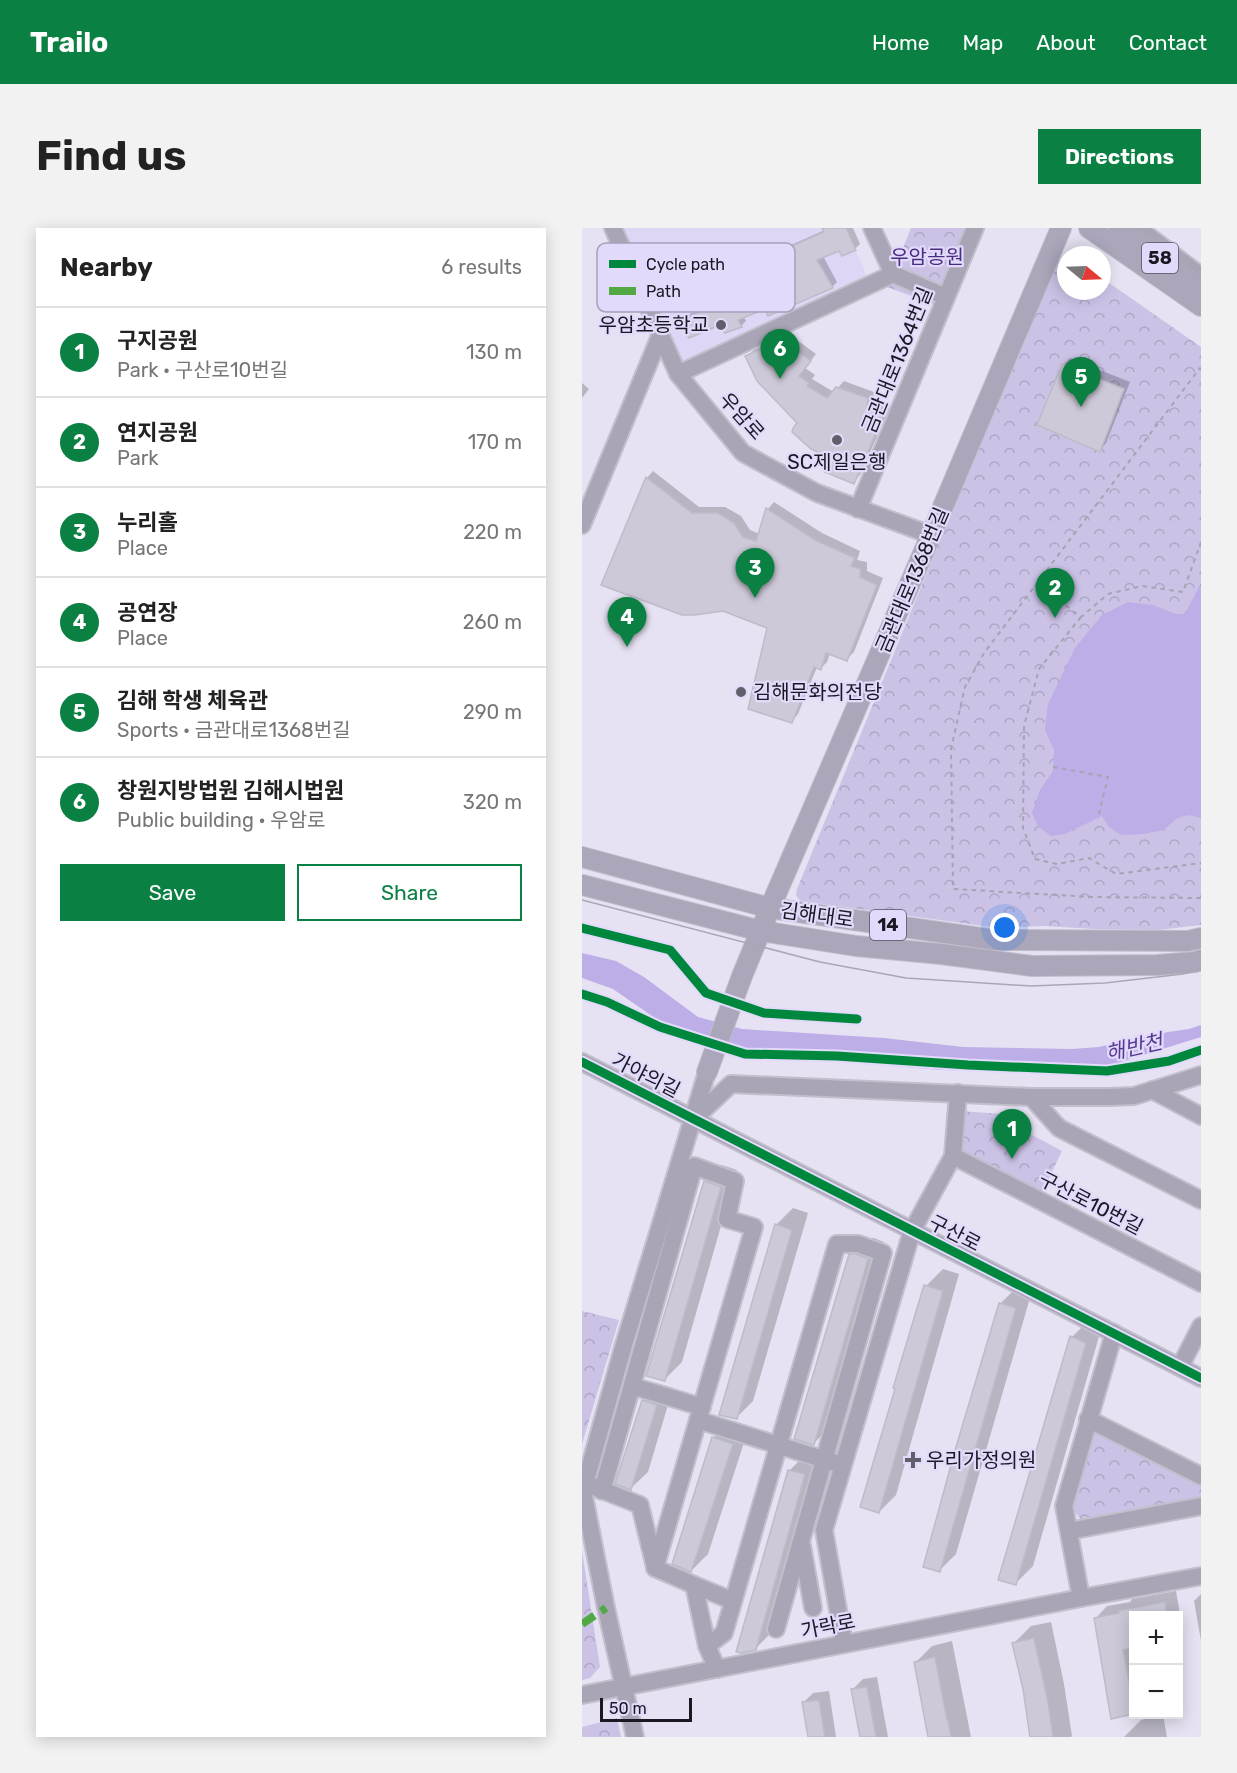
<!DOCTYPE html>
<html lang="en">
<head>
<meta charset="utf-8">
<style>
  :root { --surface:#fff; --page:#f2f2f2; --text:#222; --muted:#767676; --line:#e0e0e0; --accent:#0b8043 }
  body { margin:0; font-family:Rubik,"Noto Sans KR",sans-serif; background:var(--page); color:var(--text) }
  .controls { position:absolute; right:18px; bottom:18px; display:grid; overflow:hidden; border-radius:0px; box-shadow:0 3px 15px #0003 }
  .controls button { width:54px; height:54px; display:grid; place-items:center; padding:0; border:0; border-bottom:2px solid var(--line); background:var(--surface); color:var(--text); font:30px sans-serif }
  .compass { position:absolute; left:475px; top:18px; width:54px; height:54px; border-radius:50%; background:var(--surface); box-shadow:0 3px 15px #0003; rotate:109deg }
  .scale { position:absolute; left:18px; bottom:15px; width:92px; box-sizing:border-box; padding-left:6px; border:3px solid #1b1824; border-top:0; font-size:16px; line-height:21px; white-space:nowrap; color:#1b1824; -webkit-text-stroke:4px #e2dafb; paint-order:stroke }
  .you { position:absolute; left:423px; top:700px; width:21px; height:21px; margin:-15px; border:4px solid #fff; border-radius:50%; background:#1a73e8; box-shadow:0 0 0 9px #1a73e833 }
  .badge { display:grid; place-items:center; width:39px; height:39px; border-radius:50%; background:var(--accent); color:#fff; font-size:20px; font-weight:700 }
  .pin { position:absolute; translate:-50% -50px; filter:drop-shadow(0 2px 3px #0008) }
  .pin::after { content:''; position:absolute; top:32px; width:21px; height:18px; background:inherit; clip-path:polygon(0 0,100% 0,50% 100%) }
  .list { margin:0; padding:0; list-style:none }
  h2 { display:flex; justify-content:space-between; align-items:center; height:78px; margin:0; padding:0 24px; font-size:26px }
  h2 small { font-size:20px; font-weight:400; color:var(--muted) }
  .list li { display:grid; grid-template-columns:39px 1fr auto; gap:18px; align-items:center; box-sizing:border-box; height:90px; padding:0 24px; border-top:2px solid var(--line) }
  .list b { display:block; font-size:22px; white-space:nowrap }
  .list p { margin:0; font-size:20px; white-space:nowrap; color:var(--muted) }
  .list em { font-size:20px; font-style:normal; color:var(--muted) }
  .actions { display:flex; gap:12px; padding:18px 24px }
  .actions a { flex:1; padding:14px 0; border:2px solid var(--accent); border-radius:0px; text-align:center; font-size:21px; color:var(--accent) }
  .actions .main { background:var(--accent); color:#fff }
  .map { position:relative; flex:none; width:619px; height:1509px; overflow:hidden; border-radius:0px }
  header { display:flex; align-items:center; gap:36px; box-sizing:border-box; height:84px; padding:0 30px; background:var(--accent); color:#fff }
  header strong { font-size:28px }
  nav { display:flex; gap:33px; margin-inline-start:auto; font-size:21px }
  .intro { display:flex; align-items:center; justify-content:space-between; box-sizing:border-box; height:144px; padding:0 36px }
  h1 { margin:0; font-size:42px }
  .button { padding:15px 27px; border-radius:0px; background:var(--accent); color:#fff; font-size:21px; font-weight:700 }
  main { display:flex; gap:36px; padding:0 36px }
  aside { flex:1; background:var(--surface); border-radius:0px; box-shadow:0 3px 15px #0003 }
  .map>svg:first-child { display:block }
</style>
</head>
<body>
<header>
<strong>Trailo</strong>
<nav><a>Home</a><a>Map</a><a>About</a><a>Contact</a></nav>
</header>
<div class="intro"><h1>Find us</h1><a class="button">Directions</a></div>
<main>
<aside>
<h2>Nearby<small>6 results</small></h2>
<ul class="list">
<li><span class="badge">1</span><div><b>구지공원</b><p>Park · 구산로10번길</p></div><em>130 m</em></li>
<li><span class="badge">2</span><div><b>연지공원</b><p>Park</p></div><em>170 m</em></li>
<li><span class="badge">3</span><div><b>누리홀</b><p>Place</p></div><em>220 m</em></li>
<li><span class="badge">4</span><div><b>공연장</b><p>Place</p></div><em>260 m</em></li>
<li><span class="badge">5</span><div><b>김해 학생 체육관</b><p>Sports · 금관대로1368번길</p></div><em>290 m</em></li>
<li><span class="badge">6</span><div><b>창원지방법원 김해시법원</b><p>Public building · 우암로</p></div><em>320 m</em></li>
</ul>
<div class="actions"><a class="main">Save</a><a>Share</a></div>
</aside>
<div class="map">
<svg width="619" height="1509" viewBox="0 0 619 1509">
  <defs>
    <pattern id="park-crowns" width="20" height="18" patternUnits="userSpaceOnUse" patternTransform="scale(1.5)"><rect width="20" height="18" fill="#cbc2e6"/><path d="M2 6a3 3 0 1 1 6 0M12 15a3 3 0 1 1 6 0" fill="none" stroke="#aea6c5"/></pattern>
  </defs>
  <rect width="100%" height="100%" fill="#e6e2f3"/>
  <polygon fill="#ddd6f4" points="36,0 264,0 290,60 101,134"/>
  <g fill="url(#park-crowns)">
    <polygon points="329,0 390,0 351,76 305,59"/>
    <polygon points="479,31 484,31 484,63 520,63 520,50 619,119 619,697 577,702 512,701 462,698 416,700 219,673 214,668 215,661 469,43 473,36"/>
    <polygon points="379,883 420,886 439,901 480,923 459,967 379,925"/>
    <polygon points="0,1083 37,1092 0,1216"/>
    <polygon points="509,1198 619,1251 619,1275 502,1296 487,1276"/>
    <polygon points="0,1323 18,1439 8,1450 0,1452"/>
    <polygon points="35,1490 39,1509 0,1509 0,1499"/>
  </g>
  <g fill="#bdaee7">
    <polygon points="619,355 619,590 607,587 595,590 582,602 561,606 539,607 527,599 520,588 483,606 469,608 456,598 450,585 458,562 471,543 472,522 463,502 466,476 493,420 520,387 546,374 571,377 594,386 603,386"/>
    <polygon points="0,725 34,733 62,749 116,789 160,801 302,810 381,819 490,821 517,819 586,804 607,801 619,797 619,809 500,846 359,842 273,835 106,813 31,761 0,750"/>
  </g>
  <g fill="#0003">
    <polygon points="242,0 271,0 278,16 273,21 258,21 241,28 255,54 250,59 184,79 161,88 164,93 159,98 138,95 98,93 103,88 182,55 175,42 180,37 199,28 197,25 202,20 243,2"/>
    <polygon points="207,106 234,126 223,140 233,147 230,151 252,164 262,153 292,164 291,171 308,179 278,247 271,254 251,230 217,195 165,128 172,122"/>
    <polygon points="488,130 548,154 524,215 518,222 481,137"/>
    <polygon points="0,155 7,161 0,170"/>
    <polygon points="71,243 117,279 143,279 159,288 168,302 178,306 186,281 192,274 240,305 278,323 275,332 285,334 285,343 301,350 272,424 265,431 248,425 245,434 239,440 235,439 216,486 210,493 187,399 65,250"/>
    <polygon points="140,937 155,942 100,1134 83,1151 123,954"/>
    <polygon points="211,980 226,985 171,1173 154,1190 194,997"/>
    <polygon points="286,1010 292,1010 302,1014 248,1199 231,1216 269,1027"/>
    <polygon points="361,1041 377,1046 314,1267 297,1284 344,1058"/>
    <polygon points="435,1059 450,1063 374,1326 357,1343 418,1076"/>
    <polygon points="507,1092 520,1098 451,1338 434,1355 490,1109"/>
    <polygon points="78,1156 91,1160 66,1244 49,1260 61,1173"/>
    <polygon points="148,1193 167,1199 126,1326 109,1343 131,1210"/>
    <polygon points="224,1226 239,1230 190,1404 173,1421 207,1243"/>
    <polygon points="594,1363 600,1397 596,1400 596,1388 552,1388 552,1485 513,1391 525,1378 548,1374 550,1371"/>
    <polygon points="619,1366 619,1413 612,1373"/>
    <polygon points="469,1394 482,1456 490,1508 489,1509 450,1509 443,1461 432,1415 449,1398"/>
    <polygon points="370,1413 389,1509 347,1509 333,1435 350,1418"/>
    <polygon points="295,1449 306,1509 279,1509 271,1461 281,1451"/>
    <polygon points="247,1463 254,1509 227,1509 221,1475 231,1465"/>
    <polygon points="581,1487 585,1509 542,1509 559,1492"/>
  </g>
  <g fill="#cdc9d8" stroke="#bebbc9" stroke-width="1.5">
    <polygon points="240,0 264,0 274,22 260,28 257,23 235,32 251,60 186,88 183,81 156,92 160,99 143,105 138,97 107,110 97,93 182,57 173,42 198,30 196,24 242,4"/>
    <polygon points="199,112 229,133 217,148 227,155 225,158 245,170 254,159 286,170 285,177 302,186 272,256 243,244 249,230 229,221 210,204 211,200 215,195 175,153 163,128"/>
    <polygon points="480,136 542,161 518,224 455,197"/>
    <polygon points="64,249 110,285 136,285 152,295 161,309 174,313 184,280 233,312 273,330 269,338 279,341 278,349 295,357 265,433 244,425 239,442 232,439 210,495 166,481 185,400 141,383 113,387 100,387 19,357"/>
    <polygon points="122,953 139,959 83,1153 64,1148"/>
    <polygon points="193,996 210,1002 155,1191 137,1187"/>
    <polygon points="267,1026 274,1026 286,1031 232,1217 212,1211"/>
    <polygon points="342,1057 361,1063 297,1285 278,1279 313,1161 311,1160"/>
    <polygon points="417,1075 434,1080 358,1344 341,1339 374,1219"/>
    <polygon points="488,1108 504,1115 434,1357 416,1352"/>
    <polygon points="60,1172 75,1177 49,1262 33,1256"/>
    <polygon points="130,1209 151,1216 109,1344 90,1336"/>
    <polygon points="206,1242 223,1246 174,1422 159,1425 154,1424"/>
    <polygon points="583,1374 585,1388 552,1388 552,1419 541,1422 552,1477 552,1486 529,1491 512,1390 537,1385 536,1383"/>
    <polygon points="452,1410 466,1474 471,1509 448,1509 441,1461 430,1415"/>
    <polygon points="353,1429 365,1492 366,1492 369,1509 346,1509 332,1434"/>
    <polygon points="285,1459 294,1509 278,1509 269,1461"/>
    <polygon points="237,1472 243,1509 226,1509 220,1474"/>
  </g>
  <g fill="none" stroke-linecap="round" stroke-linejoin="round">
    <g stroke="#c2bfcc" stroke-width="20">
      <g id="minor">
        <polyline points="31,0 96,146 161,225 235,265 349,307"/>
        <polyline points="290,0 311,46 364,69"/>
        <polyline points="556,0 619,48"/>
        <polyline points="96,146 311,46"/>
        <polyline points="276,281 393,0"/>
        <polyline points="0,297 78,108"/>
        <polyline points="0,834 619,1150"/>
        <polyline points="570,862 619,888"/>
        <polyline points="449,869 477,900 619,972"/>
        <polyline points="112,891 149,856 449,869 527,869 552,868 619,847"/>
        <polyline points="371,928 619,1055"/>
        <polyline points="598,1139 619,1098"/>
        <polyline points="50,1158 120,1179"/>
        <polyline points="506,1191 619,1248"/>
        <polyline points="116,1192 253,1235"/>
        <polyline points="10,1258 58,1277 73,1339"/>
        <polyline points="20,1263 112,938 153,953 145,991 172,999 73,1340"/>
        <polyline points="487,1303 619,1278"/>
        <polyline points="220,1318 231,1380"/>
        <polyline points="73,1340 112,1357 125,1418 135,1441"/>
        <polyline points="112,1357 151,1373"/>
        <polyline points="499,1370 482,1278 532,1105"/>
        <polyline points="262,1416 242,1302 330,1003 371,928 376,865"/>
        <polyline points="125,1418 142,1405 255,1016 276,1016 301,1025 194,1401"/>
        <polyline points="0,1467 499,1370 619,1348"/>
        <polyline points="53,1509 24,1380 1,1263 41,1120 125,844"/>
      </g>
    </g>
    <g stroke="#c2bfcc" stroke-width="22">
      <g id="major">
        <polyline points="507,0 619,78"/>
        <polyline points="537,0 619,60"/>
        <polyline points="0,629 188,680 413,712 606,713 619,710"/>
        <polyline points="0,657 179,703 274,718 359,726 450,738 575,737 613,734 619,732"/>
        <polyline points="125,844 160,748 188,680 349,307 479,0"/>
      </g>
    </g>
    <g stroke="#a7a4b2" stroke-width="2" stroke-dasharray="4.5 4.5" stroke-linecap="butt">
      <polyline points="619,142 618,140 402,425 383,459 369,521 371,661 509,669 619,670"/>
      <polyline points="455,356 499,389 526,366 560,358 601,364 619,314"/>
      <polyline points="618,357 619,357"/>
      <polyline points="499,389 457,441 442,498 441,600 453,631 475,636 507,630 534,646 619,635"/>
      <polyline points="471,539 526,549 516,590"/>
    </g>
    <use href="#minor" stroke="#a9a4b6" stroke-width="16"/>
    <use href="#major" stroke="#aba6ba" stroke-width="20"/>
    <polyline stroke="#aaa6b5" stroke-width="1.5" points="0,672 238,734 324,750 449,758 523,755 601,746 619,742"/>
    <polyline stroke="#52a944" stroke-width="8" stroke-dasharray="15 8" stroke-linecap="butt" points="0,1396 24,1380"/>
    <g stroke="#e2dafb" stroke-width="13">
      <g id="cycleway">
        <polyline points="0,700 88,722 124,765 182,785 275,791"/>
        <polyline points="0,766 25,774 78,799 163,826 255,828 386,837 525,843 587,833 619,822"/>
        <polyline points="0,834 619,1150"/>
      </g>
    </g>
    <use href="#cycleway" stroke="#00873e" stroke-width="9"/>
  </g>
  <g fill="#625f6c" stroke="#e2dafb" stroke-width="2">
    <circle cx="139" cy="97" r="6"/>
    <circle cx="255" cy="212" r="6"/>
    <circle cx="159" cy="464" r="6"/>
    <path d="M328 1223h6v6h6v6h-6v6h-6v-6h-6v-6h6z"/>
  </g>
  <g text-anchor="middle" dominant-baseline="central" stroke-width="4.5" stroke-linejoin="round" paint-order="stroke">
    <g fill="#e2dafb" stroke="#575264" stroke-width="1.5">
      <rect x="560" y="15" width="36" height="30" rx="4.5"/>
      <rect x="288" y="682" width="36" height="30" rx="4.5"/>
    </g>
    <g font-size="18" font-weight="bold" fill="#1b1824">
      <text x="578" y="30">58</text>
      <text x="306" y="697">14</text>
    </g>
    <g font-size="20" fill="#4b2c81" stroke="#e2dafb">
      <text x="345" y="29">우암공원</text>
    </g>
    <g font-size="20" fill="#1b1824" stroke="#e2dafb" text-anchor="start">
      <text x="127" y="97" text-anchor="end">우암초등학교</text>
      <text x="255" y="234" text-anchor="middle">SC제일은행</text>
      <text x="171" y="464">김해문화의전당</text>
      <text x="344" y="1232">우리가정의원</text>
    </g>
    <g font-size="20" fill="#1b1824" stroke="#e2dafb">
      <text transform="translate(315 132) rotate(-68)">금관대로1364번길</text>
      <text transform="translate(160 188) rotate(48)">우암로</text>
      <text transform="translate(330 352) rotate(-67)">금관대로1368번길</text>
      <text transform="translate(235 687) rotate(8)">김해대로</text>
      <text transform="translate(64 847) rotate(27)">가야의길</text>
      <text transform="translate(509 975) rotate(27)">구산로10번길</text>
      <text transform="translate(373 1005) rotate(27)">구산로</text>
      <text transform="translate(246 1398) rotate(-11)">가락로</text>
    </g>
    <g font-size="21" font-style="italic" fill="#573a90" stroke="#e2dafb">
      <text transform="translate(552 819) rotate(-13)">해반천</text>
    </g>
  </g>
  <rect x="15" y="15" width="198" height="69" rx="9" fill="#e2dafb" stroke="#a6a0ba" stroke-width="1.5"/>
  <rect x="27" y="32" width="27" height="8" fill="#00873e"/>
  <rect x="27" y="59" width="27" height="8" fill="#52a944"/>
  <g font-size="16" fill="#1b1824">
    <text x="64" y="42">Cycle path</text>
    <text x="64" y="69">Path</text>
  </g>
</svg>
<div class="controls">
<button>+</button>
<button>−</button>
</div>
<svg class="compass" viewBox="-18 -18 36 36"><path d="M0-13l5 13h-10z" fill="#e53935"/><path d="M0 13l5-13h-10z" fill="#767676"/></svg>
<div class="scale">50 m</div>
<div class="you"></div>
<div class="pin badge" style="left:430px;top:931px">1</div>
<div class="pin badge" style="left:473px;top:390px">2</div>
<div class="pin badge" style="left:173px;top:370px">3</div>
<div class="pin badge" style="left:45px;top:419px">4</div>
<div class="pin badge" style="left:499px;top:179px">5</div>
<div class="pin badge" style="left:198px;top:151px">6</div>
</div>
</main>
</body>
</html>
